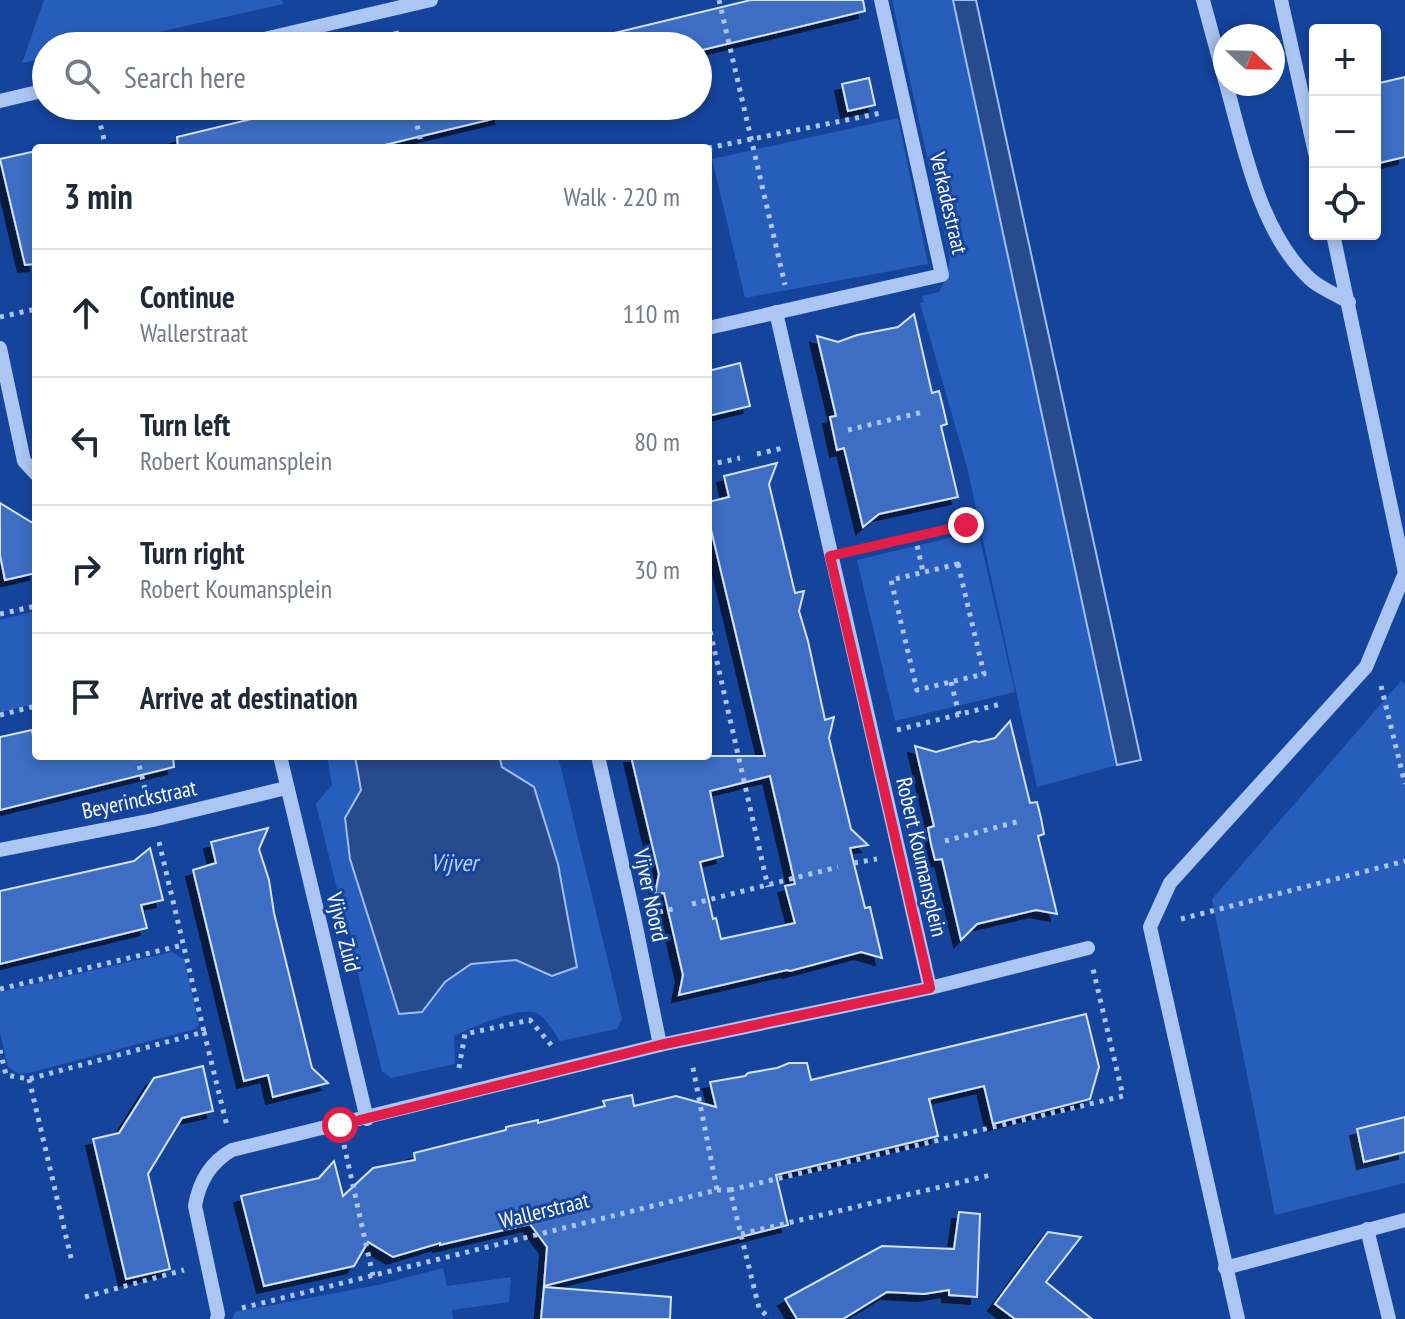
<!DOCTYPE html>
<html lang="en">
<head>
<meta charset="utf-8">
<style>
  :root { --surface:#fff; --page:#f6f6f7; --text:#1f2937; --muted:#747a83; --line:#e0e1e3 }
  body { margin:0; font-family:"PT Sans Narrow",sans-serif; background:var(--page); color:var(--text) }
  .controls { position:absolute; right:24px; top:24px; display:grid; overflow:hidden; border-radius:8px; box-shadow:0 4px 12px #0003 }
  .controls button { width:72px; height:72px; display:grid; place-items:center; padding:0; border:0; border-bottom:2px solid var(--line); background:var(--surface); color:var(--text); font:40px sans-serif }
  .compass { position:absolute; left:1213px; top:24px; width:72px; height:72px; border-radius:50%; background:var(--surface); box-shadow:0 4px 12px #0003; rotate:112deg }
  .stop { position:absolute; width:24px; height:24px; margin:-18px; border:6px solid #e11d48; border-radius:50%; background:#fff }
  .stop.end { background:#e11d48; border-color:#fff; box-shadow:0 2px 8px #0008 }
  .list { margin:0; padding:0; list-style:none }
  h2 { display:flex; justify-content:space-between; align-items:center; height:104px; margin:0; padding:0 32px; font-size:34px }
  h2 small { font-size:26px; font-weight:400; color:var(--muted) }
  .list li { display:grid; grid-template-columns:52px 1fr auto; gap:24px; align-items:center; box-sizing:border-box; height:128px; padding:0 32px; border-top:2px solid var(--line) }
  .list b { display:block; font-size:30px; white-space:nowrap }
  .list p { margin:0; font-size:26px; white-space:nowrap; color:var(--muted) }
  .list em { font-size:26px; font-style:normal; color:var(--muted) }
  .icon { flex:none; width:44px; height:44px; fill:none; stroke:currentColor; stroke-width:2; stroke-linecap:round; stroke-linejoin:round }
  .map { position:relative; flex:none; width:1405px; height:1319px; overflow:hidden }
  .search { position:absolute; background:var(--surface); box-shadow:0 4px 12px #0003; left:32px; top:32px; width:680px; height:88px; display:flex; align-items:center; gap:20px; box-sizing:border-box; padding:0 28px; border-radius:44px; color:var(--muted); font-size:30px }
  .panel { position:absolute; background:var(--surface); box-shadow:0 4px 12px #0003; left:32px; top:144px; width:680px; height:616px; border-radius:8px }
  .map>svg:first-child { display:block }
</style>
</head>
<body>
<div class="map">
<svg width="1405" height="1319" viewBox="0 0 1405 1319">
  <defs>
    <filter id="shadow"><feDropShadow dx="-7" dy="7" stdDeviation="0" flood-color="#0009"/></filter>
  </defs>
  <rect width="100%" height="100%" fill="#15449d"/>
  <g fill="#285ebb">
    <polygon points="44,0 282,0 283,4 97,46 46,46 46,58 22,63"/>
    <polygon points="892,0 953,0 1117,765 1037,787 967,467 920,303 924,302 922,296 939,292 946,278 950,259"/>
    <polygon points="898,118 928,264 745,298 712,159"/>
    <polygon points="978,531 1015,692 895,721 857,560"/>
    <polygon points="36,611 36,704 0,712 0,620"/>
    <polygon points="1401,681 1405,684 1405,1183 1275,1215 1212,899"/>
    <path d="M 327,756 L 558,756 L 622,1019 L 617,1029 L 560,1041 C 554,1033 548,1021 540,1015 C 525,1003 470,1028 454,1036 L 455,1064 L 391,1078 L 382,1071 L 316,804 L 332,785 Z"/>
    <polygon points="172,952 184,959 199,1025 195,1029 29,1073 19,1074 8,1067 0,1033 0,992"/>
    <polygon points="443,1268 447,1286 511,1277 509,1302 452,1310 453,1319 232,1319 235,1312 378,1285"/>
  </g>
  <g fill="#284b8e" stroke="#9ebff6" stroke-width="2">
    <polygon points="953,0 976,0 1141,760 1117,765"/>
    <polygon points="355,756 499,756 502,767 534,787 558,864 577,967 552,976 516,960 471,964 445,982 422,1012 399,1014 350,859 345,818 361,790"/>
  </g>
  <g fill="#3d6ec4" stroke="#d4e3fd" stroke-width="2" fill-rule="evenodd" filter="url(#shadow)">
    <polygon points="751,0 863,0 865,11 698,51 698,46 607,46 606,35"/>
    <polygon points="1405,77 1405,157 1375,164 1375,84"/>
    <polygon points="869,78 875,105 848,111 842,84"/>
    <polygon points="306,106 500,106 501,117 372,148 178,148 177,137"/>
    <polygon points="36,151 36,264 25,265 0,159"/>
    <polygon points="914,314 932,393 939,391 943,407 947,424 941,426 958,497 879,514 863,527 844,448 837,450 830,417 836,416 817,336 838,342 857,335 898,327"/>
    <polygon points="740,363 750,406 708,416 708,371"/>
    <path d="M 777,463 L 769,484 L 795,593 L 804,591 L 799,611 L 808,641 L 825,720 L 834,717 L 829,738 L 851,829 L 868,845 L 850,848 L 865,908 L 870,907 L 882,958 L 861,952 L 790,971 L 787,970 L 679,995 L 683,975 L 664,893 L 655,894 L 659,874 L 631,756 L 765,756 L 708,517 L 708,502 L 729,497 L 724,476 ZM 770,776 L 795,884 L 785,886 L 795,923 L 721,939 L 716,918 L 713,919 L 700,862 L 723,856 L 710,791 Z"/>
    <polygon points="0,503 36,525 36,573 5,580 0,555"/>
    <polygon points="1010,721 1030,803 1037,802 1041,818 1044,834 1038,836 1057,914 1036,910 977,924 961,940 942,859 935,860 931,844 928,828 934,826 915,746 936,752 975,741 979,742 995,738"/>
    <polygon points="32,730 36,756 173,756 174,767 0,810 0,737"/>
    <polygon points="268,828 259,849 269,880 274,913 312,1068 328,1083 273,1097 268,1075 244,1081 193,870 216,863 211,842"/>
    <polygon points="150,848 163,900 141,905 147,928 0,964 0,891 134,861"/>
    <polygon points="1086,1014 1099,1067 1090,1099 993,1124 984,1086 929,1099 938,1136 776,1175 788,1225 544,1286 547,1247 530,1224 440,1245 440,1243 393,1257 368,1242 354,1266 264,1286 241,1196 319,1178 334,1161 343,1196 373,1168 415,1160 414,1153 506,1130 506,1127 538,1120 538,1123 605,1106 603,1101 632,1095 634,1106 676,1096 716,1107 710,1082 745,1076 748,1073 777,1068 789,1063 807,1063 811,1080"/>
    <polygon points="203,1066 213,1111 182,1118 148,1174 170,1269 126,1279 93,1139 119,1133 154,1078"/>
    <polygon points="1405,1117 1405,1152 1364,1162 1357,1129"/>
    <polygon points="959,1212 980,1214 977,1297 949,1295 949,1290 924,1294 887,1292 843,1319 797,1319 785,1299 882,1246 954,1249"/>
    <polygon points="1048,1232 1081,1237 1046,1282 1092,1319 1015,1319 995,1304"/>
    <polygon points="544,1287 671,1297 670,1319 541,1319"/>
  </g>
  <g fill="none" stroke-linecap="round" stroke-linejoin="round">
    <g stroke="#acc6f3" stroke-width="5" stroke-dasharray="4 6" stroke-linecap="butt">
      <polyline points="719,0 785,285"/>
      <polyline points="396,31 399,46"/>
      <polyline points="96,106 106,148"/>
      <polyline points="413,106 422,148"/>
      <polyline points="708,148 881,113"/>
      <polyline points="0,317 36,309"/>
      <polyline points="848,430 923,412"/>
      <polyline points="757,454 783,448"/>
      <polyline points="708,465 740,458"/>
      <polyline points="915,536 923,572"/>
      <polyline points="854,550 966,525"/>
      <polygon points="958,564 984,674 917,690 891,580"/>
      <polyline points="0,614 36,606"/>
      <polyline points="708,622 768,887"/>
      <polyline points="951,682 959,714"/>
      <polyline points="1381,686 1405,784"/>
      <polyline points="0,715 36,706"/>
      <polyline points="897,730 1001,704"/>
      <polyline points="137,756 147,798"/>
      <polyline points="945,841 1020,821"/>
      <polyline points="159,842 204,1032"/>
      <polyline points="854,863 877,859"/>
      <polyline points="692,904 838,867"/>
      <polyline points="659,912 673,909"/>
      <polyline points="1181,919 1405,861"/>
      <polyline points="0,989 183,945"/>
      <polyline points="0,1050 6,1075 29,1079 204,1032 227,1126"/>
      <polyline points="459,1068 465,1034 530,1020 552,1046"/>
      <polyline points="29,1079 72,1262"/>
      <polyline points="344,1145 373,1276"/>
      <polyline points="717,1190 730,1190 759,1308 770,1319"/>
      <polyline points="730,1190 1123,1096 1093,969"/>
      <polyline points="741,1234 991,1175"/>
      <polyline points="85,1297 184,1270"/>
      <polyline points="242,1308 717,1190 692,1063"/>
    </g>
    <g stroke="#acc6f3" stroke-width="14">
      <polyline points="1203,0 1225,81"/>
      <polyline points="1281,0 1315,153"/>
      <polyline points="234,46 431,0"/>
      <path d="M 1226,84 C 1244,147 1259,229 1307,276 C 1317,287 1335,294 1349,302"/>
      <polyline points="0,101 46,90"/>
      <polyline points="776,312 930,988"/>
      <polyline points="708,328 942,275 881,0"/>
      <polyline points="0,348 24,461 36,474"/>
      <polyline points="280,756 367,1119"/>
      <polyline points="598,756 634,917 660,1045"/>
      <polyline points="0,850 153,820 286,788"/>
      <polyline points="1367,1229 1389,1319"/>
      <polyline points="1225,1268 1405,1220"/>
      <path d="M 217,1319 L 218,1314 L 195,1206 C 199,1182 211,1162 232,1150 L 660,1045 L 930,988 L 1088,948"/>
      <polyline points="1238,1319 1150,927 1170,883 1366,667 1405,573 1333,234"/>
    </g>
  </g>
  <g fill="none" stroke-linecap="round" stroke-linejoin="round">
    <polyline stroke="#e11d48" stroke-width="10" points="340,1125 660,1045 930,988 830,556 966,525"/>
  </g>
  <g text-anchor="middle" dominant-baseline="central" stroke-width="6" stroke-linejoin="round" paint-order="stroke">
    <g font-size="22" fill="#fff" stroke="#15449d">
      <text transform="translate(949 203) rotate(77)">Verkadestraat</text>
      <text transform="translate(139 799) rotate(-12)">Beyerinckstraat</text>
      <text transform="translate(922 857) rotate(77)">Robert Koumansplein</text>
      <text transform="translate(651 895) rotate(78)">Vijver Noord</text>
      <text transform="translate(344 932) rotate(76)">Vijver Zuid</text>
      <text transform="translate(544 1210) rotate(-14)">Wallerstraat</text>
    </g>
    <g font-size="24" font-style="italic" fill="#b8d1fa" stroke="#15449d">
      <text x="454" y="862">Vijver</text>
    </g>
  </g>
</svg>
<div class="controls">
<button>+</button>
<button>−</button>
<button><svg class="icon" aria-label="locate" viewBox="0 0 24 24"><circle cx="12" cy="12" r="6"/><path d="M12 2v4M12 18v4M2 12h4M18 12h4"/></svg></button>
</div>
<svg class="compass" viewBox="-18 -18 36 36"><path d="M0-13l5 13h-10z" fill="#e53935"/><path d="M0 13l5-13h-10z" fill="#747a83"/></svg>
<div class="stop" style="left:340px;top:1125px"></div>
<div class="stop end" style="left:966px;top:525px"></div>
<div class="search"><svg class="icon" aria-label="search" viewBox="0 0 24 24"><circle cx="10" cy="10" r="6"/><path d="M15 15l6 6"/></svg>Search here</div>
<section class="panel">
<h2>3 min<small>Walk · 220 m</small></h2>
<ul class="list">
<li><svg class="icon" aria-label="ahead" viewBox="0 0 24 24"><path d="M12 20V5M6 11l6-6 6 6"/></svg><div><b>Continue</b><p>Wallerstraat</p></div><em>110 m</em></li>
<li><svg class="icon" aria-label="left" viewBox="0 0 24 24"><path d="M17 20v-9H6M10 6l-5 5 5 5"/></svg><div><b>Turn left</b><p>Robert Koumansplein</p></div><em>80 m</em></li>
<li><svg class="icon" aria-label="right" viewBox="0 0 24 24"><path d="M7 20v-9h11M14 6l5 5-5 5"/></svg><div><b>Turn right</b><p>Robert Koumansplein</p></div><em>30 m</em></li>
<li><svg class="icon" aria-label="arrive" viewBox="0 0 24 24"><path d="M6 21V4h12l-3 4 3 4H6"/></svg><div><b>Arrive at destination</b></div></li>
</ul>
</section>
</div>
</body>
</html>
